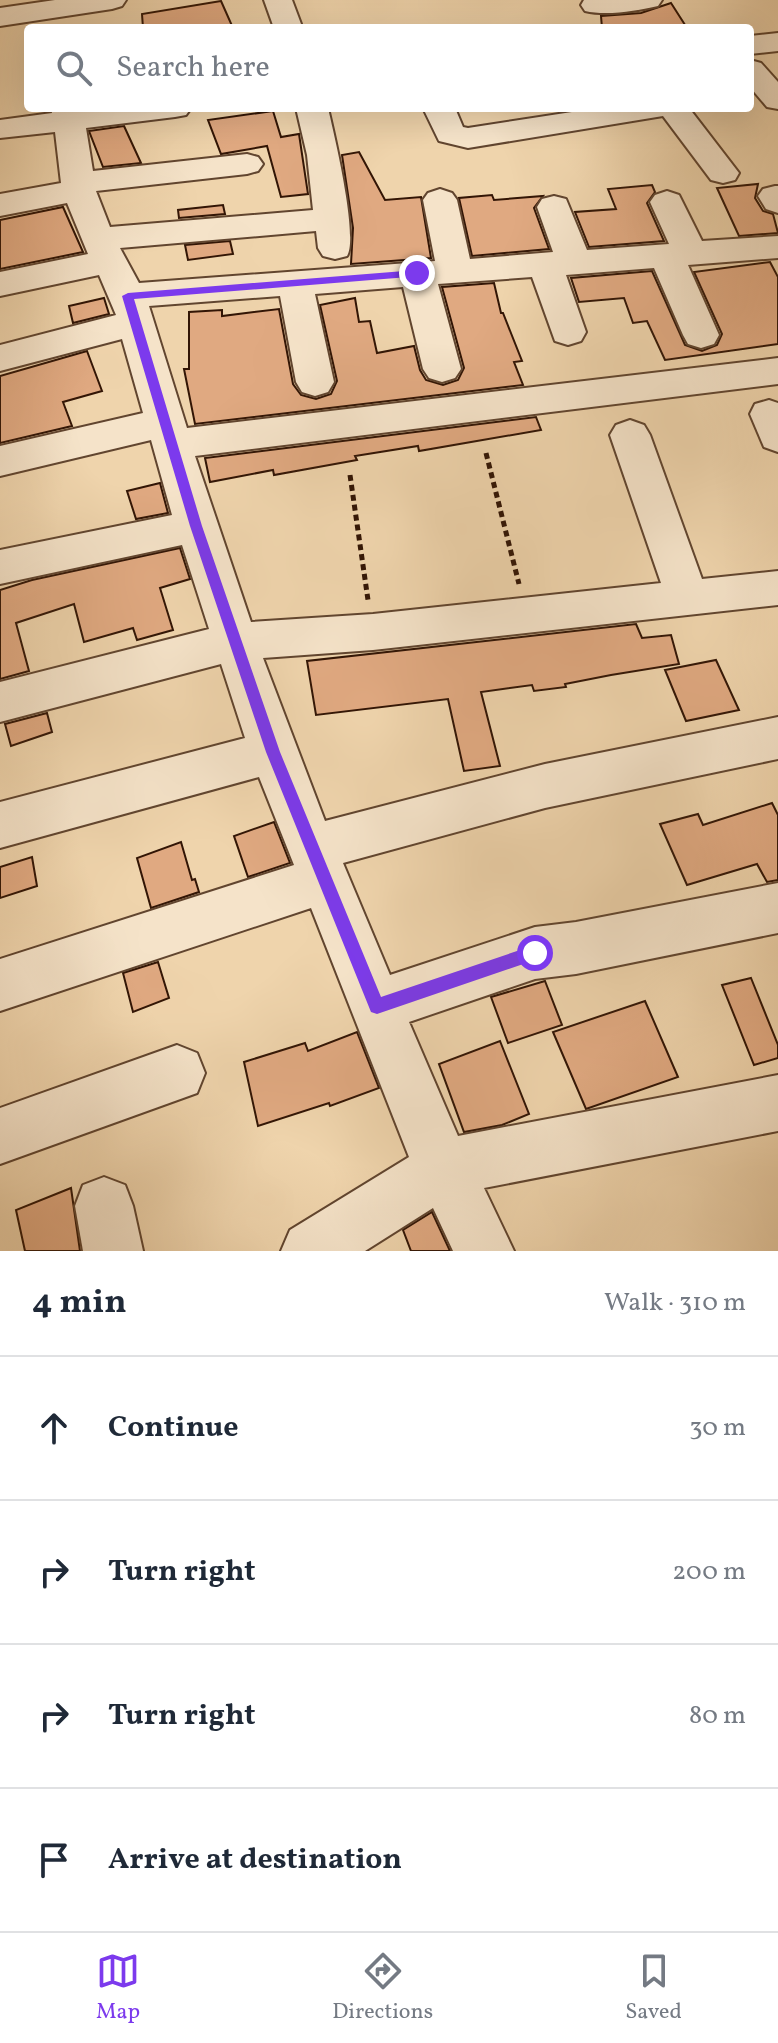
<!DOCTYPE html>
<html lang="en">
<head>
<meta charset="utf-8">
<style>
  :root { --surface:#fff; --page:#f2f2f3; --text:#1f2937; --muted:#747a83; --line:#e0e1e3; --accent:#7c3aed }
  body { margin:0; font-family:Vollkorn,serif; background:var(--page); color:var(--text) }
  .stop { position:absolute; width:24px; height:24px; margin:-18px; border:6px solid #7c3aed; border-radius:50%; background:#fff }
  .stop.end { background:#7c3aed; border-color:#fff; box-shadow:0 2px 8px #0008 }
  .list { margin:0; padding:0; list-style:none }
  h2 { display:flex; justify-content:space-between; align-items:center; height:104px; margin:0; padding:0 32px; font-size:34px }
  h2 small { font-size:26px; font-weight:400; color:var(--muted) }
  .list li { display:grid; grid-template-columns:52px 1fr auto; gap:24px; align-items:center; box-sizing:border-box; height:144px; padding:0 32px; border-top:2px solid var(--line) }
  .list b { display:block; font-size:30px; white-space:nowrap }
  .list em { font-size:26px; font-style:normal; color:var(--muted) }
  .icon { flex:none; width:44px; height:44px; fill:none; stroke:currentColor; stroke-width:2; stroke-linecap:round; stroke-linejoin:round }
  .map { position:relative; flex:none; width:778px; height:1251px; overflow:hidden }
  .search { position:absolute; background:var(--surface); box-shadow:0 8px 32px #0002; left:24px; right:24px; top:24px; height:88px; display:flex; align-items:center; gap:20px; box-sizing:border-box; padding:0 28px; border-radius:8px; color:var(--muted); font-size:30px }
  .sheet { height:680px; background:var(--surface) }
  nav { display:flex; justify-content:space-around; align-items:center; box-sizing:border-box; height:112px; border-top:2px solid var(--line); background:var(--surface); font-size:22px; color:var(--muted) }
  nav a { display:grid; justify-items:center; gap:4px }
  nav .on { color:var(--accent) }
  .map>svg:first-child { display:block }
</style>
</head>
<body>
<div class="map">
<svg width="778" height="1251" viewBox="0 0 778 1251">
  <rect width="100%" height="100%" fill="#efd4ac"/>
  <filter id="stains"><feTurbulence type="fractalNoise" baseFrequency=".0025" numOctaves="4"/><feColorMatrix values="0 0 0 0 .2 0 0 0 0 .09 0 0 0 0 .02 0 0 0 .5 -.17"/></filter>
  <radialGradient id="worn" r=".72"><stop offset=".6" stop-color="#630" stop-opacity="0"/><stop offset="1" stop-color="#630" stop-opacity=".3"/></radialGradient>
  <g fill="#e0a981" stroke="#321505" stroke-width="2">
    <polygon points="221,1 233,28 143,28 142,14"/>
    <polygon points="671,3 687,28 602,28 601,16 641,13"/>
    <polygon points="273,111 281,137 299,134 308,194 281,197 267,146 221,154 208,120"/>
    <polygon points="124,126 141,163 103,167 89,131"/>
    <polygon points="359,152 385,200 421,197 431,258 351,264 353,228 342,155"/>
    <polygon points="758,184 755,198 763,211 773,214 778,233 739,236 717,188"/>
    <polygon points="652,185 655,192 647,203 664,241 589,247 575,212 616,209 608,189"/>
    <polygon points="492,195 494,200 543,196 534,208 549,249 472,256 459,198"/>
    <polygon points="223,205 225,214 179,218 178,210"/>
    <polygon points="63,207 83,252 0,269 0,220"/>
    <polygon points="230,241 233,254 188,260 185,245"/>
    <polygon points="770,262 778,277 778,344 665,360 647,321 633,323 624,298 579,302 571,278 652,271 685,345 702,351 717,345 722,334 694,272"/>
    <polygon points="494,283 501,313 503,313 522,361 514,362 523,385 195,424 184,369 189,369 189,312 222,310 222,316 279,309 293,384 301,395 316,399 331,394 337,381 320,305 355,298 359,322 370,321 377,353 414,346 420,370 426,380 443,385 458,380 464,368 442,287"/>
    <polygon points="104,298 109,314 73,323 69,306"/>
    <polygon points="87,351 102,391 63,402 72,426 0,443 0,376"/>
    <polygon points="536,417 541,430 419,451 418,446 355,456 357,460 274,475 273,470 210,482 205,458"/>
    <polygon points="160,483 168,513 136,519 127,491"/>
    <polygon points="180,548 190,579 160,588 173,630 137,640 133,628 84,642 74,604 16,623 29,671 0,679 0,590 32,580"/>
    <polygon points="636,624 642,638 671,635 679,664 611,675 565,684 566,687 534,691 532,685 481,692 500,766 464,771 448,699 316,715 307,661"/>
    <polygon points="716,660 739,710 686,721 665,670"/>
    <polygon points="47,713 52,732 11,746 5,724"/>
    <polygon points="772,803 778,815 778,880 767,882 757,864 687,885 660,824 698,814 703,825"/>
    <polygon points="274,822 290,863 248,877 234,836"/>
    <polygon points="181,842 192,880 195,879 199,892 151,908 137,858"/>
    <polygon points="32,857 37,886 0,898 0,867"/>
    <polygon points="158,962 169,998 133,1012 123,973"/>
    <polygon points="751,978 778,1045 778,1058 754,1065 722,985"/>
    <polygon points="545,981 562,1025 508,1043 491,997"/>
    <polygon points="645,1001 678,1077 586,1109 553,1032"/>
    <polygon points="357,1032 379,1088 330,1106 329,1103 258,1126 244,1062 305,1043 308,1051"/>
    <polygon points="500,1041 529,1114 502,1125 464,1132 439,1064"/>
    <polygon points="71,1188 80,1251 25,1251 16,1210"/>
    <polygon points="432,1212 450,1251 411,1251 403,1230"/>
  </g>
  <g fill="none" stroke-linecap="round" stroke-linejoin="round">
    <g stroke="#61452f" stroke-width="4">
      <g id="minor">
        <polygon points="55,0 126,0 122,6 112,9 0,26 0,8"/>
        <polygon points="264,0 292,0 301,24 298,28 274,28"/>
        <path d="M 584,0 L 662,0 L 658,6 C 637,11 606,16 585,11 L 581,5 Z"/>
        <polygon points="778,33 778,51 750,54 750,36"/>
        <polygon points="750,60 761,63 778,82 778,109 767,107 750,87"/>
        <path d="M 51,108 L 191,108 L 186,115 L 175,117 L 86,128 L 93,171 L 247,154 L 258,157 L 263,164 L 258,171 L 247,174 L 96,191 L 110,227 L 313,210 L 307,155 L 296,108 L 328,108 C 334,134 359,237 347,256 L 335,259 L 323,256 L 318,248 L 316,231 L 120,248 L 139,283 L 435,261 L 423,200 L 428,193 L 440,189 L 452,193 L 457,200 L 470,259 L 553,252 L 537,207 L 542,199 L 554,196 L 566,199 L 587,250 L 669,244 L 650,202 L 655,195 L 667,191 L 679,195 L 702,241 L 778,236 L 778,258 L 688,265 L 719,335 L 714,344 L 701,348 L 688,344 L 683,335 L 654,268 L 566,275 L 586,332 L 581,341 L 568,345 L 555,341 L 532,277 L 438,284 L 461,369 L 455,378 L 442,382 L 429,378 L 423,369 L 403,287 L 315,294 L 334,382 L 328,392 L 315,396 L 302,392 L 296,382 L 280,296 L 149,306 L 187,428 L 778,358 L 778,384 L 195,456 L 251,622 L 373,614 L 661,583 L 610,435 L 616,425 L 630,420 L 644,425 L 650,435 L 702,579 L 778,571 L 778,605 L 373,650 L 263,658 L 325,821 L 545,764 L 778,717 L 778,759 L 545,808 L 343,863 L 390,975 L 535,927 L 576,922 L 778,883 L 778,933 L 576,974 L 535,979 L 409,1022 L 458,1136 L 778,1075 L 778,1131 L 484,1188 L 514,1251 L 453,1251 L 433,1208 L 365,1251 L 281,1251 L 290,1230 L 409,1157 L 311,908 L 0,1011 L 0,959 L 294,865 L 259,777 L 0,848 L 0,802 L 245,738 L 221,664 L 0,722 L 0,682 L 209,629 L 182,545 L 0,584 L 0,550 L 172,515 L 151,440 L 0,476 L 0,446 L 143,413 L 122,339 L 0,371 L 0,345 L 116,315 L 99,275 L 0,296 L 0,272 L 88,254 L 67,203 L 0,216 L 0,194 L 61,183 L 55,132 L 0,138 L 0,120 L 52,113 Z"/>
        <polygon points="423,108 455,108 463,127 468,128 598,108 689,108 739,173 735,180 723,183 711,180 663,116 468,148 439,141"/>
        <polygon points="775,186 778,186 778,213 766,209 758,196 763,189"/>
        <polygon points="769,400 778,403 778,452 764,447 750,414 755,404"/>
        <polygon points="177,1045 197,1053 205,1073 197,1093 0,1164 0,1108"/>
        <polygon points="104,1177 125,1185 133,1206 143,1251 83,1251 75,1206 83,1185"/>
      </g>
    </g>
    <g stroke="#321505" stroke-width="5" stroke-dasharray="6 4" stroke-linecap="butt">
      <polyline points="486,453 519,584"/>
      <polyline points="350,475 368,600"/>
    </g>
    <use href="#minor" fill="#f5e3c9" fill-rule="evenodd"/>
  </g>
  <polygon fill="#7c3aed" points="417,270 421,271 421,276 134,299 202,526 280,752 381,997 535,945 543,953 535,960 377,1014 371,1012 266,752 190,526 122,296 128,293"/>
  <rect width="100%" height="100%" filter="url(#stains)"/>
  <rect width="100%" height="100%" fill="url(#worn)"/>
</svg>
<div class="stop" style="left:535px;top:953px"></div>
<div class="stop end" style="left:417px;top:273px"></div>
<div class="search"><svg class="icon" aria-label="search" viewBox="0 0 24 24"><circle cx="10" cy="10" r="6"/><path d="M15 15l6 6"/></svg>Search here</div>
</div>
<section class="sheet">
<h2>4 min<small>Walk · 310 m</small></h2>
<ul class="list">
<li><svg class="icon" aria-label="ahead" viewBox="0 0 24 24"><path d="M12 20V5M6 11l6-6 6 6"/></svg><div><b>Continue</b></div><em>30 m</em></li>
<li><svg class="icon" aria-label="right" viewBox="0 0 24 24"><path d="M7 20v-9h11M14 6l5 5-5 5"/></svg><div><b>Turn right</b></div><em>200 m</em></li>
<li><svg class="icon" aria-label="right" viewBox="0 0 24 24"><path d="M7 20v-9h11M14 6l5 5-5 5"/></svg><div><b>Turn right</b></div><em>80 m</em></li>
<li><svg class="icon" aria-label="arrive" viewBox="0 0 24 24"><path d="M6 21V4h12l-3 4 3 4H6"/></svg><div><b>Arrive at destination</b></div></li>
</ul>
</section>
<nav>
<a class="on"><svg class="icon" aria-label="map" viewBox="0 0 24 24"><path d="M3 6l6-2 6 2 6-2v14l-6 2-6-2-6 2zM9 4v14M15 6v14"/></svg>Map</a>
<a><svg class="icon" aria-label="directions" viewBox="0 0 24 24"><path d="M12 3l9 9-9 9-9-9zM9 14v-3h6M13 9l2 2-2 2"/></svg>Directions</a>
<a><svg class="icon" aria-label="saved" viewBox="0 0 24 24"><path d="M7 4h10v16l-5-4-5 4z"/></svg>Saved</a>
</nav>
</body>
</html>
